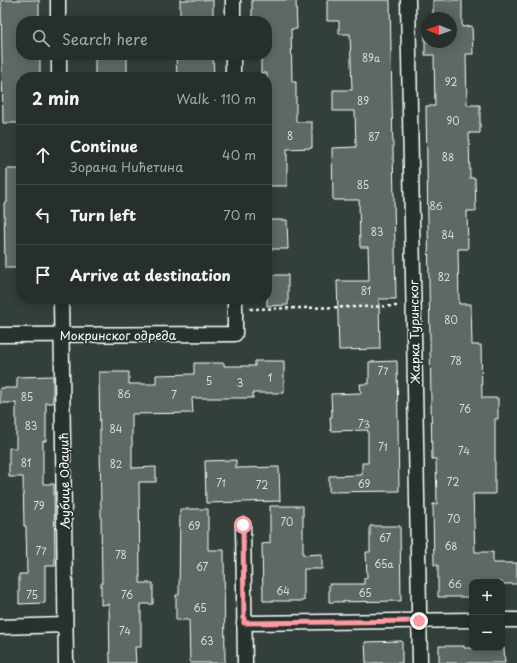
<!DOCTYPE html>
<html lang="en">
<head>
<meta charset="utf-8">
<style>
  :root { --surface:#262f2c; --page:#323b38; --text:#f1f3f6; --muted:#a4a9a9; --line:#424a48 }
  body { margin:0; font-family:"Playpen Sans",sans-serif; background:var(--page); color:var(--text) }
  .controls { position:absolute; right:12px; bottom:12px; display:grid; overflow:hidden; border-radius:8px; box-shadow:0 2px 10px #0003 }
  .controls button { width:36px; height:36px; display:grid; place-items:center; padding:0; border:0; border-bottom:1px solid var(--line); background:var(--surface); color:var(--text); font:20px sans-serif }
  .compass { position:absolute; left:421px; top:12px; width:36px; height:36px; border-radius:50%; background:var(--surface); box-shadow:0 2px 10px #0003; rotate:271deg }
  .stop { position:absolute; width:12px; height:12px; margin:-9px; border:3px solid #ff9aa2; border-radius:50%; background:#fff }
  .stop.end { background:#ff9aa2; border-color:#fff; box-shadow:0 1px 4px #0008 }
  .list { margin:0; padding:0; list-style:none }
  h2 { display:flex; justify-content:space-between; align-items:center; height:52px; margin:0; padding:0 16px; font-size:17px }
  h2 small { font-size:13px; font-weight:400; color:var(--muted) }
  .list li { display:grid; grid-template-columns:26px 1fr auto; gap:12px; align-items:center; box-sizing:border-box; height:60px; padding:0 16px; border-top:1px solid var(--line) }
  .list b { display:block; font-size:15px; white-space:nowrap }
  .list p { margin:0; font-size:13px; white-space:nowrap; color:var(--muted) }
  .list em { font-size:13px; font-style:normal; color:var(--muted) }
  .icon { flex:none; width:22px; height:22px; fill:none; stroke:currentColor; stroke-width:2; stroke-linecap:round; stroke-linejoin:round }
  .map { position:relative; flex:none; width:517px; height:663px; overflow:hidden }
  .search { position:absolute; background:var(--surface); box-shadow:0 2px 10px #0003; left:16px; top:16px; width:256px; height:44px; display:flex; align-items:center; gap:10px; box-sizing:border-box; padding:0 14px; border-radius:16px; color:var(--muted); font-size:15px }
  .panel { position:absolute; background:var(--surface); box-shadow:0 2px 10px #0003; left:16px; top:72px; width:256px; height:232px; border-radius:16px }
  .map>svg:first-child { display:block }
</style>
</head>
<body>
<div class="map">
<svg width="517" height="663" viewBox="0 0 517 663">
  <rect width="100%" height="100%" fill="#333f3a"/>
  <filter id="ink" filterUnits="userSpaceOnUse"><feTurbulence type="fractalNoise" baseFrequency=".025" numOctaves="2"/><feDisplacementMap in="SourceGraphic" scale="8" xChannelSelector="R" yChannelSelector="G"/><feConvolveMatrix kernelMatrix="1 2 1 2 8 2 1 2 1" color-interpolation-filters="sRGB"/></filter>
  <g filter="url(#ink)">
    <g fill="#5f6964" stroke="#fff">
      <polygon points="1,0 39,0 39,21 21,21 21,55 40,55 40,77 21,77 21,123 3,123"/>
      <polygon points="180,0 213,0 213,19 180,20"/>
      <polygon points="252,0 296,0 297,29 291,29 292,82 296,82 296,122 312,122 312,148 287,149 287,186 267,186 267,73 261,73 261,55 267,55 267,21 252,21"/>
      <polygon points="327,0 390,0 396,299 379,299 380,349 339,350 337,281 369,281 368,247 360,247 359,200 333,200 332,148 356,147 355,111 333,111 333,90 352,90 350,34 339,34 339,21 327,21"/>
      <polygon points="433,0 462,0 462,27 472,26 473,54 466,54 467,105 480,105 480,133 469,133 470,178 475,178 476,211 467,211 468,249 458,249 459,304 471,304 472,345 481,345 482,398 498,398 498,419 495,419 495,494 473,494 475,552 493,552 493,563 517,563 517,584 502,584 502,582 472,582 472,597 438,597 438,565 434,565 433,504 437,504 436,459 432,459 426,106 435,106 434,55 425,55 425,27 427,27 427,42 451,42 451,18 433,18"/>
      <rect x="95" y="55" width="32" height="22"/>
      <polygon points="176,55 213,55 214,77 177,77"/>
      <polygon points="7,169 21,169 21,268 5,268 4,203 7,203"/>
      <polygon points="267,220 287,220 288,249 267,249"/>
      <polygon points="267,275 288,275 288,305 267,306"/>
      <polygon points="255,361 284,361 284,393 253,393 253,398 192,398 193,413 132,414 132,468 156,467 156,482 139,482 140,583 153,583 153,604 141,604 141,647 135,647 136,663 110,663 109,604 101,605 101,584 102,584 99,372 129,372 129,384 156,384 156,375 194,374 194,363 224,363 224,366 255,366"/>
      <polygon points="397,361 399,491 329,492 329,476 362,475 362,463 368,463 368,430 331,431 330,417 332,417 331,394 361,393 360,384 369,384 369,362"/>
      <polygon points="53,376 53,403 46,403 46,441 43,441 43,484 54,484 55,566 45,566 45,603 19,604 19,574 27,574 26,526 24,526 23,477 9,477 9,448 16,448 16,403 0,403 0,388 17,388 17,377"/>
      <polygon points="236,460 236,468 279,467 280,501 206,503 205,461"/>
      <polygon points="270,506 303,506 303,555 322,554 322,569 304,569 304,601 263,601 262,544 270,543"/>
      <polygon points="180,509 208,509 208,550 224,550 225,663 190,663 189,620 176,620 176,595 179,595"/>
      <polygon points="370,526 400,526 401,601 329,602 329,584 364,584 364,578 367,578 366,552 370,552"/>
      <polygon points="402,641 402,663 366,663 365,642"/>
      <polygon points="439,646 464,646 464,648 504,648 505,663 439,663"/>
    </g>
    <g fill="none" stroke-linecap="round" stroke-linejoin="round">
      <g stroke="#fff" stroke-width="17">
        <g id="street">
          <polyline points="58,0 58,21"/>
          <polyline points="233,0 233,21"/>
          <polyline points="408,0 420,663"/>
          <polyline points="59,55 59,77"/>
          <polyline points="233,55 233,77"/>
          <polyline points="61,299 66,663"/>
          <polyline points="0,335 235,334 235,299"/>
          <polyline points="243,525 245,663"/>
          <polyline points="502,620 517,620"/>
          <polyline points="244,623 472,620"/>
          <polyline points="0,627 65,625"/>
        </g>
      </g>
      <polyline stroke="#fff" stroke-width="2.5" stroke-dasharray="3 3" stroke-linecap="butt" points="250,309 399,306"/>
      <use href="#street" stroke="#26332d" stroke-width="14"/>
    </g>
  </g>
  <g fill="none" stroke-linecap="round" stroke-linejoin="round" filter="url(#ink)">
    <polyline stroke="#ff9aa2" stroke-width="5" points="243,525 244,623 419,621"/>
  </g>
  <g text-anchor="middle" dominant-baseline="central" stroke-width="3.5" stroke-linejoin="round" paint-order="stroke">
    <g font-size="10" fill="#d7dad8">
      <text x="371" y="57">89a</text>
      <text x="451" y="81">92</text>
      <text x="363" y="100">89</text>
      <text x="453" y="120">90</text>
      <text x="290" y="135">8</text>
      <text x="374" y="136">87</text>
      <text x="448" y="156">88</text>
      <text x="363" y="184">85</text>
      <text x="436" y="205">86</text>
      <text x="377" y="231">83</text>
      <text x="448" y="234">84</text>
      <text x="444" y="276">82</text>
      <text x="366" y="290">81</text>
      <text x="451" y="319">80</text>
      <text x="456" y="360">78</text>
      <text x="383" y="370">77</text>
      <text x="270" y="377">1</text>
      <text x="209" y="380">5</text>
      <text x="240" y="382">3</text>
      <text x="124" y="393">86</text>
      <text x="174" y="394">7</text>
      <text x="27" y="396">85</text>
      <text x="465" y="408">76</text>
      <text x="364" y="423">73</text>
      <text x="31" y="425">83</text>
      <text x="116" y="428">84</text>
      <text x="383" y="446">71</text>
      <text x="464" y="450">74</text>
      <text x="26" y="462">81</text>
      <text x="116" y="463">82</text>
      <text x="453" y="481">72</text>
      <text x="221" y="482">71</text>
      <text x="364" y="483">69</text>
      <text x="262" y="484">72</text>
      <text x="39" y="505">79</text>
      <text x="454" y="518">70</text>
      <text x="287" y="521">70</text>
      <text x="194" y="525">69</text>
      <text x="385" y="537">67</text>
      <text x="451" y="545">68</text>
      <text x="41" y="550">77</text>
      <text x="121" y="554">78</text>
      <text x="384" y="563">65a</text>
      <text x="202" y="566">67</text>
      <text x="455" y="583">66</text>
      <text x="283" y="590">64</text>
      <text x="365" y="592">65</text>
      <text x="32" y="594">75</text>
      <text x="127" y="594">76</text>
      <text x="200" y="607">65</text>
      <text x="125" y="630">74</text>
      <text x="207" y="640">63</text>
    </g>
    <g font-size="12" fill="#fff" stroke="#26332d">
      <text transform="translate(414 332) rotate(-91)">Жарка Туринског</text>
      <text x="118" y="335">Мокринског одреда</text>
      <text transform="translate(64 481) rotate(-91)">Љубице Одаџић</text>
    </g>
  </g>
</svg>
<div class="controls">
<button>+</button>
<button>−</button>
</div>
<svg class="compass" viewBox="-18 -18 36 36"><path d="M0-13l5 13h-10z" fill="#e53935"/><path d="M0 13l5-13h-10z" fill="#a4a9a9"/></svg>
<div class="stop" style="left:243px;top:525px"></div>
<div class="stop end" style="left:419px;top:621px"></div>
<div class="search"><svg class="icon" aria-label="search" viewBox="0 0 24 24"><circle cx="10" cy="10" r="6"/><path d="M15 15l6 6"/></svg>Search here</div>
<section class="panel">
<h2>2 min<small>Walk · 110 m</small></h2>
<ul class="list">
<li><svg class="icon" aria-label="ahead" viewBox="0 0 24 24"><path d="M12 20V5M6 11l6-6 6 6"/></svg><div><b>Continue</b><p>Зорана Нићетина</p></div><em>40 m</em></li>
<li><svg class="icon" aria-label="left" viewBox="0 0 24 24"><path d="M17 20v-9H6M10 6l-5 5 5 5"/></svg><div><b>Turn left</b></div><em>70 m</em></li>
<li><svg class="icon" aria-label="arrive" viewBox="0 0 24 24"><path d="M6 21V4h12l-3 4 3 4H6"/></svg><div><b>Arrive at destination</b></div></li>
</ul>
</section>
</div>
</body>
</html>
